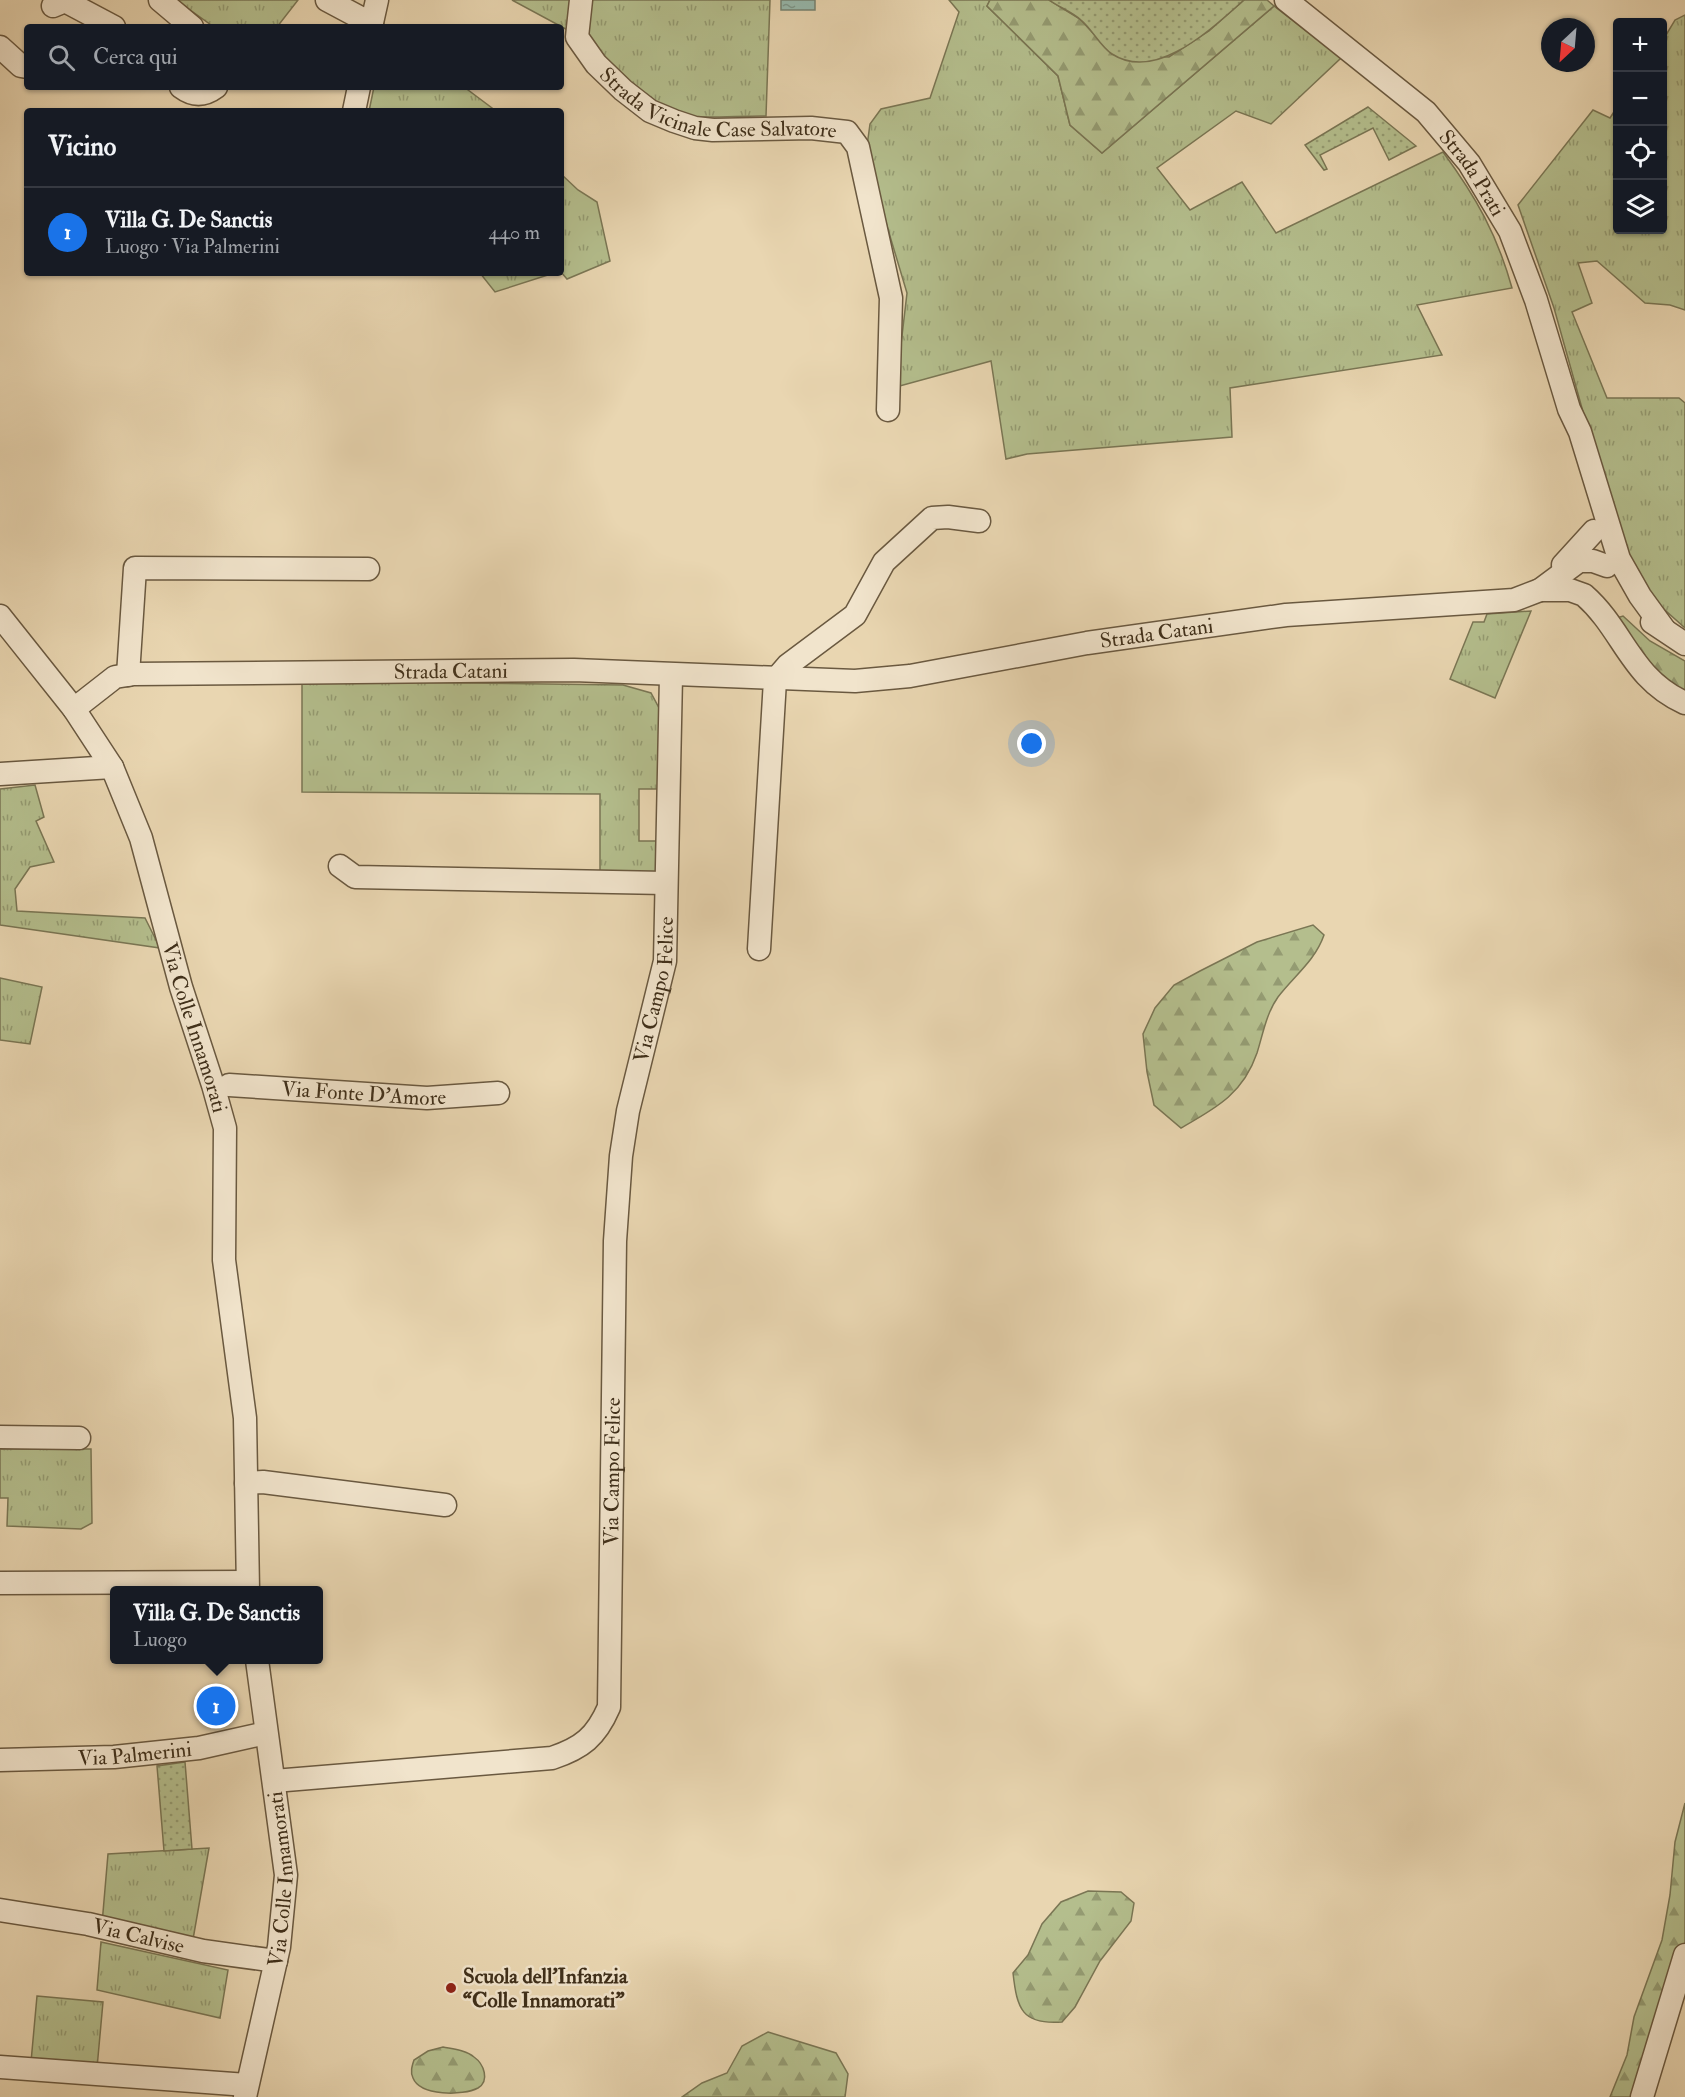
<!DOCTYPE html>
<html lang="it">
<head>
<meta charset="utf-8">
<style>
  :root { --surface:#171b24; --page:#242831; --text:#f1f3f6; --muted:#9ea1a6; --line:#363941; --accent:#1a73e8 }
  body { margin:0; font-family:"IM FELL Double Pica",serif; background:var(--page); color:var(--text) }
  .controls { position:absolute; right:18px; top:18px; display:grid; overflow:hidden; border-radius:6px; box-shadow:0 2px 4px #0004 }
  .controls button { width:54px; height:54px; display:grid; place-items:center; padding:0; border:0; border-bottom:2px solid var(--line); background:var(--surface); color:var(--text); font:30px sans-serif }
  .compass { position:absolute; left:1541px; top:18px; width:54px; height:54px; border-radius:50%; background:var(--surface); box-shadow:0 2px 4px #0004; rotate:206deg }
  .you { position:absolute; left:1032px; top:744px; width:21px; height:21px; margin:-15px; border:4px solid #fff; border-radius:50%; background:#1a73e8; box-shadow:0 0 0 9px #1a73e833 }
  .badge { display:grid; place-items:center; width:39px; height:39px; border-radius:50%; background:var(--accent); color:#fff; font-size:20px; font-weight:700 }
  .pin { position:absolute; translate:-50% -50%; border:3px solid #fff; box-shadow:0 2px 6px #0006 }
  .popup { position:absolute; left:110px; top:1586px; width:213px; height:78px; box-sizing:border-box; display:grid; place-content:center; border-radius:6px; background:var(--surface); filter:drop-shadow(0 2px 4px #0005); font-size:20px; white-space:nowrap; color:var(--muted) }
  .popup b { font-size:22px; color:var(--text) }
  .popup::after { content:''; position:absolute; left:50%; top:100%; margin-left:-12px; border:12px solid transparent; border-top-color:var(--surface) }
  .list { margin:0; padding:0; list-style:none }
  h2 { display:flex; justify-content:space-between; align-items:center; height:78px; margin:0; padding:0 24px; font-size:26px }
  h2 small { font-size:20px; font-weight:400; color:var(--muted) }
  .list li { display:grid; grid-template-columns:39px 1fr auto; gap:18px; align-items:center; box-sizing:border-box; height:90px; padding:0 24px; border-top:2px solid var(--line) }
  .list b { display:block; font-size:22px; white-space:nowrap }
  .list p { margin:0; font-size:20px; white-space:nowrap; color:var(--muted) }
  .list em { font-size:20px; font-style:normal; color:var(--muted) }
  .icon { flex:none; width:33px; height:33px; fill:none; stroke:currentColor; stroke-width:2; stroke-linecap:round; stroke-linejoin:round }
  .map { position:relative; flex:none; width:1685px; height:2097px; overflow:hidden }
  .search { position:absolute; background:var(--surface); box-shadow:0 2px 4px #0004; left:24px; top:24px; width:540px; height:66px; display:flex; align-items:center; gap:15px; box-sizing:border-box; padding:0 21px; border-radius:6px; color:var(--muted); font-size:22px }
  .panel { position:absolute; background:var(--surface); box-shadow:0 2px 4px #0004; left:24px; top:108px; width:540px; height:168px; border-radius:6px }
  .map>svg:first-child { display:block }
</style>
</head>
<body>
<div class="map">
<svg width="1685" height="2097" viewBox="0 0 1685 2097">
  <defs>
    <pattern id="grass-tufts" width="24" height="20" patternUnits="userSpaceOnUse" patternTransform="scale(1.5)"><rect width="24" height="20" fill="#b4be8d"/><path d="M3 7l-1-3M5 7V3M7 7l1-3M15 17l-1-3M17 17v-4M19 17l1-3" fill="none" stroke="#949b72"/></pattern>
    <pattern id="forest-firs" width="22" height="20" patternUnits="userSpaceOnUse" patternTransform="scale(1.5)"><rect width="22" height="20" fill="#b4be8d"/><path d="M5 1l3.5 6h-7zM16 11l3.5 6h-7z" fill="#949b72"/></pattern>
    <pattern id="garden-dots" width="8" height="8" patternUnits="userSpaceOnUse" patternTransform="scale(1.5)"><rect width="8" height="8" fill="#b4be8d"/><path d="M2 2h.1M6 6h.1" fill="none" stroke="#949b72" stroke-width="1.8" stroke-linecap="round"/></pattern>
    <pattern id="water-ripples" width="26" height="14" patternUnits="userSpaceOnUse" patternTransform="scale(1.5)"><rect width="26" height="14" fill="#97b9ad"/><path d="M2 4q2-2 4 0t4 0M15 11q2-2 4 0t4 0" fill="none" stroke="#7d978c"/></pattern>
  </defs>
  <rect width="100%" height="100%" fill="#e9d6b1"/>
  <filter id="stains"><feTurbulence type="fractalNoise" baseFrequency=".00333" numOctaves="4"/><feColorMatrix values="0 0 0 0 .2 0 0 0 0 .09 0 0 0 0 .02 0 0 0 .5 -.17"/></filter>
  <radialGradient id="worn" r=".72"><stop offset=".6" stop-color="#630" stop-opacity="0"/><stop offset="1" stop-color="#630" stop-opacity=".3"/></radialGradient>
  <g fill="url(#grass-tufts)" stroke="#7a7654" stroke-width="1.5">
    <polygon points="176,0 298,0 277,27 214,27"/>
    <polygon points="512,0 578,0 575,34"/>
    <path d="M 586,0 L 770,0 L 766,116 C 747,115 691,120 677,115 C 668,112 658,103 649,98 C 611,75 580,48 586,0 Z"/>
    <path d="M 949,0 L 990,0 L 987,6 L 1058,76 L 1070,125 L 1102,153 L 1274,6 L 1341,58 L 1271,124 L 1236,111 L 1157,168 L 1190,210 L 1242,182 L 1276,233 L 1443,152 C 1476,197 1497,234 1512,288 L 1417,305 L 1442,355 L 1230,388 L 1232,437 L 1027,454 L 1006,459 L 991,361 L 896,387 L 907,293 L 875,186 L 867,146 L 870,124 L 881,109 L 930,98 L 959,12 Z"/>
    <polygon points="1685,15 1685,310 1670,305 1645,303 1597,261 1578,263 1592,303 1572,312 1607,398 1679,398 1685,403 1685,628 1657,603 1632,568 1597,462 1554,308 1518,205 1593,110 1610,118 1617,107 1618,230 1662,230 1663,40 1675,20"/>
    <polygon points="374,87 464,87 496,111 369,111"/>
    <polygon points="561,174 578,190 597,202 610,261 567,279 561,272"/>
    <polygon points="480,273 554,273 495,292"/>
    <polygon points="1531,611 1495,698 1450,679 1473,622 1484,622 1487,614"/>
    <polygon points="302,681 623,685 651,693 659,708 659,789 639,789 639,841 659,841 658,872 600,871 600,794 302,792"/>
    <polygon points="35,785 44,817 36,821 54,862 30,867 15,889 17,911 145,918 160,948 0,925 0,789"/>
    <polygon points="0,978 42,987 30,1044 0,1040"/>
    <polygon points="0,1449 91,1449 92,1523 81,1529 7,1526 8,1498 0,1498"/>
    <polygon points="209,1848 192,1945 102,1924 108,1854"/>
    <polygon points="101,1942 228,1970 220,2018 97,1990"/>
    <polygon points="37,1996 103,2002 97,2068 31,2062"/>
  </g>
  <g fill="url(#forest-firs)" stroke="#7a7654" stroke-width="1.5">
    <polygon points="990,0 1049,0 1080,19 1112,54 1169,57 1209,31 1244,0 1267,0 1274,6 1102,153 1070,125 1058,76 987,6"/>
    <polygon points="1623,616 1650,641 1685,661 1685,696 1661,681 1617,618"/>
    <path d="M 1313,925 L 1324,935 C 1315,961 1294,976 1278,997 C 1266,1014 1263,1034 1257,1053 C 1243,1094 1216,1108 1181,1128 L 1154,1105 L 1147,1072 L 1143,1034 L 1155,1008 L 1174,985 L 1200,971 L 1257,942 Z"/>
    <polygon points="1685,1803 1685,1950 1640,2097 1610,2097 1627,2055 1634,2017 1662,1940 1670,1895 1675,1842"/>
    <path d="M 1088,1891 L 1121,1892 L 1134,1903 L 1131,1921 L 1100,1961 L 1075,2007 L 1062,2022 C 1022,2025 1017,2009 1013,1973 L 1028,1955 L 1042,1924 L 1061,1902 Z"/>
    <polygon points="768,2032 836,2053 848,2074 845,2097 682,2097 702,2083 727,2073 742,2046"/>
    <path d="M 443,2047 C 453,2049 466,2050 474,2057 C 484,2064 490,2081 478,2088 C 463,2096 420,2096 413,2078 C 410,2072 412,2066 414,2060 L 428,2051 Z"/>
  </g>
  <g fill="url(#garden-dots)" stroke="#7a7654" stroke-width="1.5">
    <path d="M 1049,0 L 1244,0 C 1213,27 1157,83 1112,54 C 1100,46 1092,29 1081,20 C 1072,12 1059,7 1049,0 Z"/>
    <polygon points="1368,107 1416,146 1389,160 1373,128 1320,155 1327,169 1324,170 1305,145"/>
    <polygon points="185,1762 192,1849 164,1851 157,1766"/>
  </g>
  <rect fill="url(#water-ripples)" stroke="#748272" stroke-width="1.5" x="781" y="0" width="34" height="10"/>
  <g fill="none" stroke-linecap="round" stroke-linejoin="round">
    <g stroke="#6a5940" stroke-width="25">
      <g id="minor">
        <polyline points="160,0 192,27"/>
        <polyline points="327,0 372,24"/>
        <path id="s1" d="M 581,0 L 577,37 L 596,64 L 623,90 L 650,111 L 674,121 L 695,128 L 713,130 L 811,128 L 847,132 L 858,147 L 891,298 L 888,410"/>
        <path id="s2" d="M 1286,0 L 1426,112 L 1469,163 L 1510,231 L 1536,300 L 1569,409 L 1580,432 L 1619,559 L 1640,596 L 1664,629"/>
        <polyline points="53,6 65,1 114,27"/>
        <polyline points="371,27 377,0"/>
        <polyline points="0,47 21,66 27,67"/>
        <path d="M 181,87 C 193,96 204,96 216,87"/>
        <polyline points="354,111 359,87"/>
        <polyline points="1563,565 1594,531"/>
        <path d="M 1540,590 L 1570,590 L 1584,595 C 1624,630 1630,678 1685,703"/>
        <path id="s3" d="M 0,616 L 74,709 L 112,767 L 141,838 L 181,987 L 213,1085 L 225,1128 L 224,1260 L 245,1418 L 248,1590"/>
        <polyline points="1652,622 1685,644"/>
        <polyline points="128,675 135,568 368,569"/>
        <path id="s4" d="M 74,709 L 115,677 L 134,674 L 574,670 L 855,681 L 910,676 L 1087,643 L 1286,615 L 1514,600 L 1540,590 L 1579,561 L 1593,561 L 1607,566"/>
        <polyline points="0,774 112,767"/>
        <polyline points="340,866 355,877 665,883"/>
        <polyline points="759,949 775,680 788,665 855,615 884,562 932,518 948,517 979,521"/>
        <path id="s5" d="M 229,1085 L 427,1098 L 498,1093"/>
        <polyline points="0,1437 79,1438"/>
        <polyline points="246,1483 263,1482 445,1505"/>
        <polyline points="0,1583 247,1582"/>
        <path id="s6" d="M 0,1760 L 114,1757 L 199,1748 L 266,1733"/>
        <path id="s7" d="M 274,1781 L 552,1758 C 582,1748 596,1737 609,1707 L 615,1241 L 621,1156 L 628,1111 L 665,961 L 671,676"/>
        <path id="s8" d="M 0,1910 L 88,1924 L 203,1951 L 276,1961"/>
        <polyline points="0,2067 247,2085"/>
        <path id="s9" d="M 245,2097 L 279,1947 L 286,1875 L 257,1660"/>
        <polyline points="1642,2097 1685,1955"/>
      </g>
    </g>
    <use href="#minor" stroke="#f1e4cc" stroke-width="22"/>
  </g>
  <circle fill="#8f2418" stroke="#f1e4cc" stroke-width="2" cx="451" cy="1988" r="6"/>
  <g text-anchor="middle" dominant-baseline="central" stroke-width="5" stroke-linejoin="round" paint-order="stroke">
    <g font-size="21" fill="#3f2f1a" stroke="#f1e4cc">
      <text stroke="none"><textPath href="#s1" startOffset="206">Strada Vicinale Case Salvatore</textPath></text>
      <text stroke="none"><textPath href="#s2" startOffset="256">Strada Prati</textPath></text>
      <text stroke="none"><textPath href="#s4" startOffset="1098">Strada Catani</textPath></text>
      <text stroke="none"><textPath href="#s4" startOffset="388">Strada Catani</textPath></text>
      <text stroke="none"><textPath href="#s7" startOffset="1080">Via Campo Felice</textPath></text>
      <text stroke="none"><textPath href="#s3" startOffset="462">Via Colle Innamorati</textPath></text>
      <text stroke="none"><textPath href="#s5" startOffset="135">Via Fonte D'Amore</textPath></text>
      <text stroke="none"><textPath href="#s7" startOffset="594">Via Campo Felice</textPath></text>
      <text stroke="none"><textPath href="#s6" startOffset="135">Via Palmerini</textPath></text>
      <text stroke="none"><textPath href="#s9" startOffset="222">Via Colle Innamorati</textPath></text>
      <text stroke="none"><textPath href="#s8" startOffset="141">Via Calvise</textPath></text>
    </g>
    <g font-size="21" font-weight="bold" fill="#3f2f1a" stroke="#f1e4cc" text-anchor="start">
      <text x="463" y="1976">Scuola dell’Infanzia<tspan x="463" dy="24">“Colle Innamorati”</tspan></text>
    </g>
  </g>
  <rect width="100%" height="100%" filter="url(#stains)"/>
  <rect width="100%" height="100%" fill="url(#worn)"/>
</svg>
<div class="controls">
<button>+</button>
<button>−</button>
<button><svg class="icon" aria-label="locate" viewBox="0 0 24 24"><circle cx="12" cy="12" r="6"/><path d="M12 2v4M12 18v4M2 12h4M18 12h4"/></svg></button>
<button><svg class="icon" aria-label="layers" viewBox="0 0 24 24"><path d="M12 4l9 5-9 5-9-5zM3 14l9 5 9-5"/></svg></button>
</div>
<svg class="compass" viewBox="-18 -18 36 36"><path d="M0-13l5 13h-10z" fill="#e53935"/><path d="M0 13l5-13h-10z" fill="#9ea1a6"/></svg>
<div class="you"></div>
<div class="pin badge" style="left:216px;top:1706px">1</div>
<div class="popup"><b>Villa G. De Sanctis</b>Luogo</div>
<div class="search"><svg class="icon" aria-label="search" viewBox="0 0 24 24"><circle cx="10" cy="10" r="6"/><path d="M15 15l6 6"/></svg>Cerca qui</div>
<section class="panel">
<h2>Vicino<small></small></h2>
<ul class="list">
<li><span class="badge">1</span><div><b>Villa G. De Sanctis</b><p>Luogo · Via Palmerini</p></div><em>440 m</em></li>
</ul>
</section>
</div>
</body>
</html>
